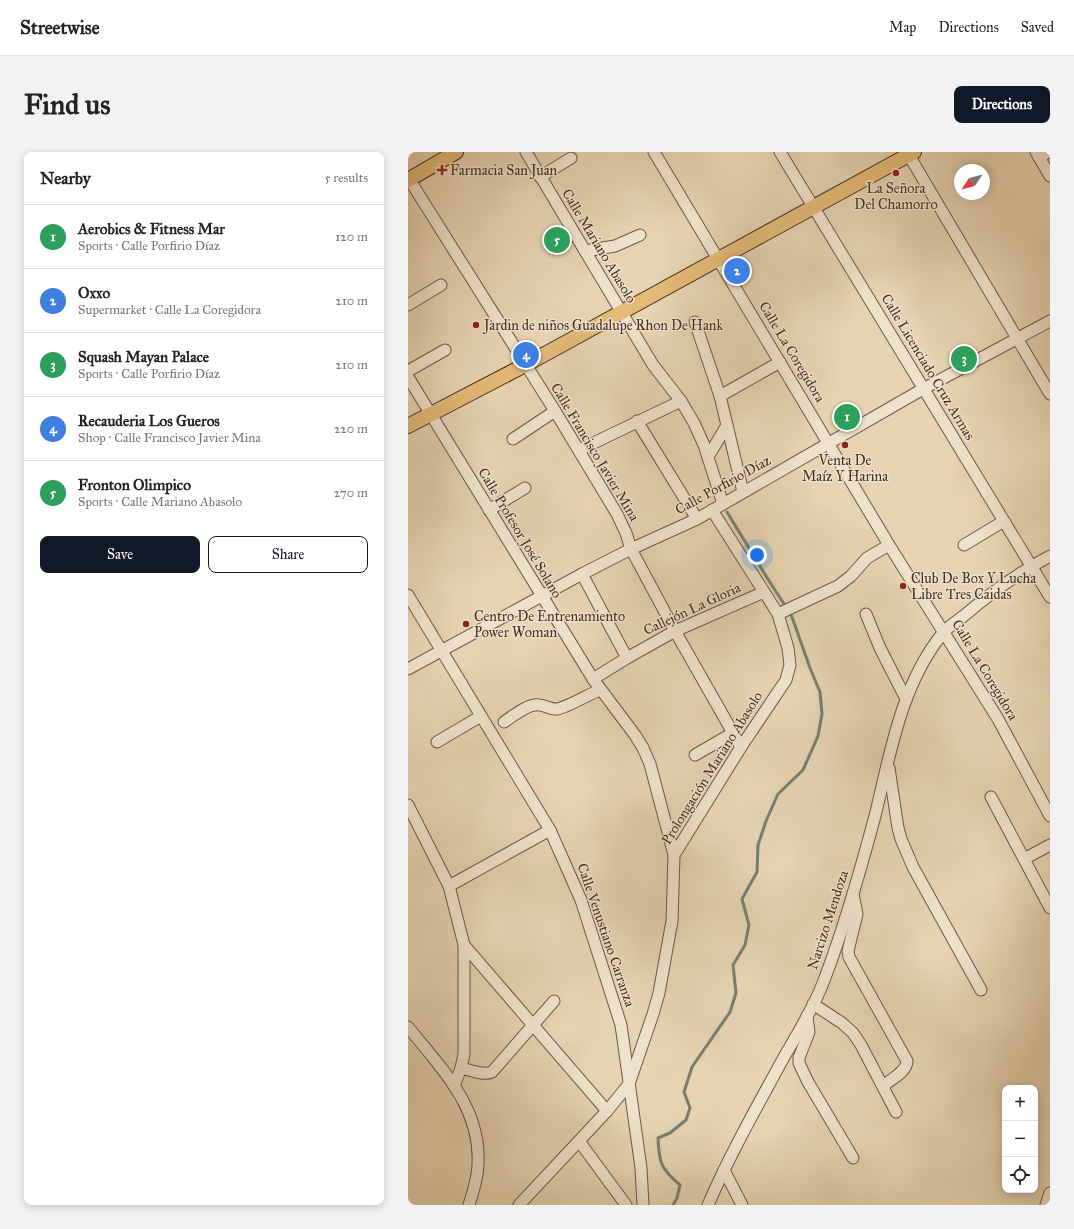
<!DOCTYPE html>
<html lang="en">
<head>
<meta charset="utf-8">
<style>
  :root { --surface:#fff; --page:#f2f2f2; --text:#222; --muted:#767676; --line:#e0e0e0; --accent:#111827 }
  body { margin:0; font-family:"IM FELL Great Primer",serif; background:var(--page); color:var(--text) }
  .controls { position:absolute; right:12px; bottom:12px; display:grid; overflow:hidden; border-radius:8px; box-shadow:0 2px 10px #0003 }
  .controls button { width:36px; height:36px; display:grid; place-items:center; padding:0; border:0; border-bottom:1px solid var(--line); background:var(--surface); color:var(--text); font:20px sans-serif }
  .compass { position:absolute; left:546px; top:12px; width:36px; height:36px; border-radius:50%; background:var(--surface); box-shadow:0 2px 10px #0003; rotate:235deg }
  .you { position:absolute; left:349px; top:403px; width:14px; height:14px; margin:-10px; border:3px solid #fff; border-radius:50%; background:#1a73e8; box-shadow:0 0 0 6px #1a73e833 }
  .badge { display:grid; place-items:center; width:26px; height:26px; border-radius:50%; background:var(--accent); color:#fff; font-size:13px; font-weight:700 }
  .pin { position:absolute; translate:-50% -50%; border:2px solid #fff; box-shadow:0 1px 4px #0006 }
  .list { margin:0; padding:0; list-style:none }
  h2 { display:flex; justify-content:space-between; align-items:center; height:52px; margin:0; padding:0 16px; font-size:17px }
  h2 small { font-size:13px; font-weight:400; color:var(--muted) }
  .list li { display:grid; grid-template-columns:26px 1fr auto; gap:12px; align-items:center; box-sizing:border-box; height:64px; padding:0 16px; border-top:1px solid var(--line) }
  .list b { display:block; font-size:15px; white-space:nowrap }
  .list p { margin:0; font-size:13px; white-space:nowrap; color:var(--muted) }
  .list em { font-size:13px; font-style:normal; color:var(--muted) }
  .actions { display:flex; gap:8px; padding:12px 16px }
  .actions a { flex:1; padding:9px 0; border:1px solid var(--accent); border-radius:8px; text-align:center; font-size:14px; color:var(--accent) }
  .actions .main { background:var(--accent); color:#fff }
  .icon { flex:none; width:22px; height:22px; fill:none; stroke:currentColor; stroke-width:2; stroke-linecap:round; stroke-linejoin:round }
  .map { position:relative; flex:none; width:642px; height:1053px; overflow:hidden; border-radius:8px }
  header { display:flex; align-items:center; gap:24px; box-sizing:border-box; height:56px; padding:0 20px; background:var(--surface); border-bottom:1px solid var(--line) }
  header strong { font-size:19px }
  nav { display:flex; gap:22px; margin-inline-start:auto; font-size:14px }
  .intro { display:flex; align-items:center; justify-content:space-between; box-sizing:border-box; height:96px; padding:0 24px }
  h1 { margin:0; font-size:28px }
  .button { padding:10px 18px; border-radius:8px; background:var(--accent); color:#fff; font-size:14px; font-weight:700 }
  main { display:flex; gap:24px; padding:0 24px }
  aside { flex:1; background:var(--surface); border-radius:8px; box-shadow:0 2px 10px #0003 }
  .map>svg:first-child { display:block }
</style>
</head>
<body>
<header>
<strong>Streetwise</strong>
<nav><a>Map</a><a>Directions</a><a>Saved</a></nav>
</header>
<div class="intro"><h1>Find us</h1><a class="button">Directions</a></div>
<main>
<aside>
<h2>Nearby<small>5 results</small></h2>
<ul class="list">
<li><span class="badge" style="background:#2e9e5b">1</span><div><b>Aerobics &amp; Fitness Mar</b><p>Sports · Calle Porfirio Díaz</p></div><em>120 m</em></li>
<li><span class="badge" style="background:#3f7fe0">2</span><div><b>Oxxo</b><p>Supermarket · Calle La Coregidora</p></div><em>210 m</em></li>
<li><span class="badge" style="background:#2e9e5b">3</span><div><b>Squash Mayan Palace</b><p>Sports · Calle Porfirio Díaz</p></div><em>210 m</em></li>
<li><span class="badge" style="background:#3f7fe0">4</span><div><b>Recauderia Los Gueros</b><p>Shop · Calle Francisco Javier Mina</p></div><em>220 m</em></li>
<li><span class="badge" style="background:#2e9e5b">5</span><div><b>Fronton Olimpico</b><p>Sports · Calle Mariano Abasolo</p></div><em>270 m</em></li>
</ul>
<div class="actions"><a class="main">Save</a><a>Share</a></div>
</aside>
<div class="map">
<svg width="642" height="1053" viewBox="0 0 642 1053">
  <rect width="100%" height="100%" fill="#e6d3b1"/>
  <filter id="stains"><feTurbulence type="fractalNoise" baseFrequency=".005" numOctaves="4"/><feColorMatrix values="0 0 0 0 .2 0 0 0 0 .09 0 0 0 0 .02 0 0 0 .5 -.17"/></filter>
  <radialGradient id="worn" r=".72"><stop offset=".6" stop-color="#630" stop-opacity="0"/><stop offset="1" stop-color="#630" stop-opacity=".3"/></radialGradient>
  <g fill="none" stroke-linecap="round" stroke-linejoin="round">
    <g stroke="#758073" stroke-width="3">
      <polyline points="319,360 363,432 378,455"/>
      <path d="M 265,1053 L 269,1046 L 272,1033 C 253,1017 251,1011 250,986 L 262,981 L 278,968 L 282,956 L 276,940 L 284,915 L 322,860 L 328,841 L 325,813 L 337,793 L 341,773 L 334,747 L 349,720 L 350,693 L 358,669 L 370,642 L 395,618 L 410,584 L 414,562 L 412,540 L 402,516 L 384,465 L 381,460"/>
    </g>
    <g stroke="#6c5643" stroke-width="13">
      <g id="minor">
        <polyline points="118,0 245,213 273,249 286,271 296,293 315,352"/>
        <polyline points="246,0 481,393 590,567 642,664"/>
        <polyline points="372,0 642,445"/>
        <polyline points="499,0 642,242"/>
        <polyline points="628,0 642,24"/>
        <polyline points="631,6 640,0"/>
        <polyline points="132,25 163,6"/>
        <polyline points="1,27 147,259 209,362 218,381 223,397 267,479 333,595"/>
        <polyline points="177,99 207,94 232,83"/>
        <polyline points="0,153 33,133"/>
        <polyline points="287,170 312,244 335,340"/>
        <polyline points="0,219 37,198"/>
        <polyline points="0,225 185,527 227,583 235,596 242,612 266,703"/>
        <polyline points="312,244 372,210"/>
        <polyline points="229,269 289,367"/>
        <polyline points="105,287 147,259"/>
        <polyline points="171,298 273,249"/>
        <polyline points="300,305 319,273"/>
        <polyline points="81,358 117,336"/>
        <polyline points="556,393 596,369"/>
        <polyline points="174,422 219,506"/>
        <polyline points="0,443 142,678 173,748 213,873 233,1016 235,1053"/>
        <polyline points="370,462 430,434 443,424 459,406 481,393"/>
        <polyline points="458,462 472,496 498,547"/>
        <polyline points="0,517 174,422 223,397 289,367 515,237 642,169"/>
        <polyline points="185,527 219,506 267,479 356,440"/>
        <path d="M 96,570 C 105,564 121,551 131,553 C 138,553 142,558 149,557 C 160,555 181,542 192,538"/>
        <polyline points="29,590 73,564"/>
        <polyline points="287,603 325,581"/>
        <polyline points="481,616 490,676 493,687 505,715 573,838"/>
        <polyline points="583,645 642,756"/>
        <polyline points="0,653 41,734 56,793 56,902 53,916 46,934"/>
        <polyline points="616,707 642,693"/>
        <polyline points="41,734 142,678"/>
        <path d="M 445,742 L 449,762 L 440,799 L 441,805 L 499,909 C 499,920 483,927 475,934"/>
        <polyline points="56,793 199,959"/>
        <polyline points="405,852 434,871 445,881 453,893 488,960"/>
        <polyline points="399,864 401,880 391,906 391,911 400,930 445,1006"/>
        <path d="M 0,875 C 33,916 73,955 70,1012 C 70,1025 65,1040 61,1053"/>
        <path d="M 53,916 C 63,918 75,924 84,920 L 146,849"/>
        <polyline points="171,989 218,1053"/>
        <polyline points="316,1018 334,1053"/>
        <polyline points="111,1053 199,959 221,932 245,862 251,841 264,769 266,703 333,595 378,528 382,513 380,496 370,462 304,358"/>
        <path d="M 300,1053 C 322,1002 350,953 376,905 C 390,881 405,857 415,831 C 436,777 452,720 467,664 C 482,603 493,532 535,481 C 541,474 551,468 558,462 C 584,440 612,420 642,404"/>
        <polyline points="638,1053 642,1041"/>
      </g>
    </g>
    <g stroke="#442c1e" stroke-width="16">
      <g id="major">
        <polyline points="0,28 48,0"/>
        <polyline points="0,274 117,213 506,0"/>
      </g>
    </g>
    <use href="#minor" stroke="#efe2cc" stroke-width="11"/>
    <use href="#major" stroke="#e3ba78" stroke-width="14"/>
  </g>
  <g fill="#8f2418" stroke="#efe2cc" stroke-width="1.5">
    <path d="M32 12h4v4h4v4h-4v4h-4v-4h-4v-4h4z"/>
    <circle cx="488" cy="21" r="4"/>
    <circle cx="68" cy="173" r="4"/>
    <circle cx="437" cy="293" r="4"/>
    <circle cx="495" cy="434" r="4"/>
    <circle cx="58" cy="472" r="4"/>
  </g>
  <g text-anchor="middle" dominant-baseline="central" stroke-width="3" stroke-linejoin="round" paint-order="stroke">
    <g font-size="14" fill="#442c1e" stroke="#efe2cc" text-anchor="start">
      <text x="42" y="18">Farmacia San Juan</text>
      <text x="488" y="36" text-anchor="middle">La Señora<tspan x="488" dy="16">Del Chamorro</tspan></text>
      <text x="76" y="173">Jardin de niños Guadalupe Rhon De Hank</text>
      <text x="437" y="308" text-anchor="middle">Venta De<tspan x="437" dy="16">Maíz Y Harina</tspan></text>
      <text x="503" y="426">Club De Box Y Lucha<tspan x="503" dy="16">Libre Tres Caidas</tspan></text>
      <text x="66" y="464">Centro De Entrenamiento<tspan x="66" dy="16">Power Woman</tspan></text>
    </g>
    <g font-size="14" fill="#442c1e" stroke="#efe2cc">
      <text transform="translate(191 94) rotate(59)">Calle Mariano Abasolo</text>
      <text transform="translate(384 200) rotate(59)">Calle La Coregidora</text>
      <text transform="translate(520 215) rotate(59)">Calle Licenciado Cruz Armas</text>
      <text transform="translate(187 300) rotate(59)">Calle Francisco Javier Mina</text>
      <text transform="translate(315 333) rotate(-29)">Calle Porfirio Díaz</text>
      <text transform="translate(112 381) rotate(59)">Calle Profesor José Solano</text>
      <text transform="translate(284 457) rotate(-25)">Callejón La Gloria</text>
      <text transform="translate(577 518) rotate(59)">Calle La Coregidora</text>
      <text transform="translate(304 616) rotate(-58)">Prolongación Mariano Abasolo</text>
      <text transform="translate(420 768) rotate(-72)">Narcizo Mendoza</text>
      <text transform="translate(198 783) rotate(71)">Calle Venustiano Carranza</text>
    </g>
  </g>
  <rect width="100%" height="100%" filter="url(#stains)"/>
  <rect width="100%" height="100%" fill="url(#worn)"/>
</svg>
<div class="controls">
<button>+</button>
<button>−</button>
<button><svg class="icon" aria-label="locate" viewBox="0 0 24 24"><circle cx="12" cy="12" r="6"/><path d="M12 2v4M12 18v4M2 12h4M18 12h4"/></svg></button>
</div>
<svg class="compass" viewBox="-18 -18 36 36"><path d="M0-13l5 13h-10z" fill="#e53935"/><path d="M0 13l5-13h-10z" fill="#767676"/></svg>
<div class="you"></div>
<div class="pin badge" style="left:439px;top:265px;background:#2e9e5b">1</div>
<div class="pin badge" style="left:329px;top:119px;background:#3f7fe0">2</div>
<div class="pin badge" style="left:556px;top:207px;background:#2e9e5b">3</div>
<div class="pin badge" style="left:118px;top:203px;background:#3f7fe0">4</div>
<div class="pin badge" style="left:149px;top:88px;background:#2e9e5b">5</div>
</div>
</main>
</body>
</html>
